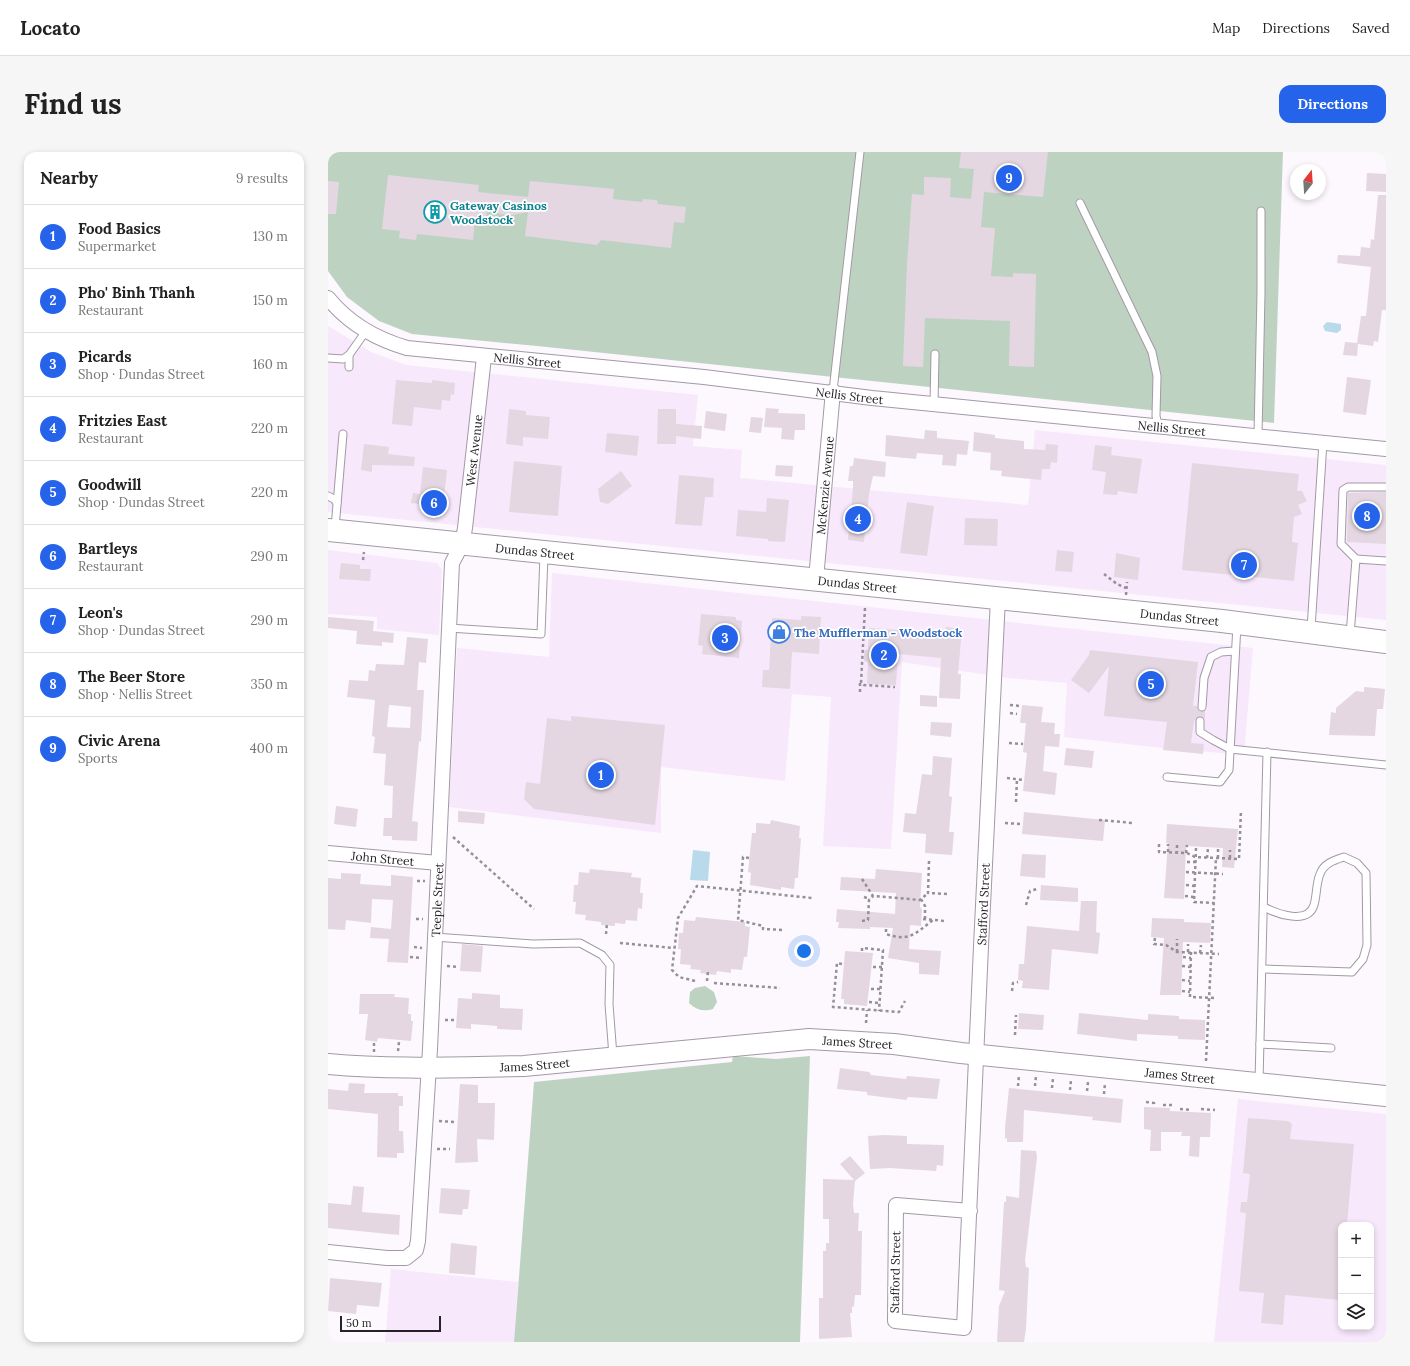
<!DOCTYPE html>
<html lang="en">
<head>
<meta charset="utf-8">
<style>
  :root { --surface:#fff; --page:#f6f6f6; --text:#222; --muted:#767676; --line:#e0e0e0; --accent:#2563eb }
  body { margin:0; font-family:Lora,serif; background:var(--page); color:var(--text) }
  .controls { position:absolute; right:12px; bottom:12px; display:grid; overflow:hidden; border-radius:8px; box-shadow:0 2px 6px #0003 }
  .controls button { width:36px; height:36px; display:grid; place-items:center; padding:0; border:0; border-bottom:1px solid var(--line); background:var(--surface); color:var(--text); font:20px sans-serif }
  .compass { position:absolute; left:962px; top:12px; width:36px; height:36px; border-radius:50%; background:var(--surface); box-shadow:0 2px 6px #0003; rotate:17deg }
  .scale { position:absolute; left:12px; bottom:10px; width:101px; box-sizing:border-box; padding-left:4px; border:2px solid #262227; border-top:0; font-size:11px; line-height:14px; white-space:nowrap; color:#262227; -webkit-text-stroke:3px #fff; paint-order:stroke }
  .you { position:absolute; left:476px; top:799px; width:14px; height:14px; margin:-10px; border:3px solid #fff; border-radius:50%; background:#1a73e8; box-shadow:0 0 0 6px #1a73e833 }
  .badge { display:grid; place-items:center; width:26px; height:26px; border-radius:50%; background:var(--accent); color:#fff; font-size:13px; font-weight:700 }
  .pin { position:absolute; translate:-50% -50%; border:2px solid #fff; box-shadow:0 1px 4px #0006 }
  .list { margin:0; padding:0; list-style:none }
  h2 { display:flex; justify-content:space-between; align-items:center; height:52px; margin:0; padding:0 16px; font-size:17px }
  h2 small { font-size:13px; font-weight:400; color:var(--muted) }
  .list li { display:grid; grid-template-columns:26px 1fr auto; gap:12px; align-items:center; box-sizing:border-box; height:64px; padding:0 16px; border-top:1px solid var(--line) }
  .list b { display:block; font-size:15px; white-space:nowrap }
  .list p { margin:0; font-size:13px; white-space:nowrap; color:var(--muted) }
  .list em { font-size:13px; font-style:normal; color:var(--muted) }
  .icon { flex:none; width:22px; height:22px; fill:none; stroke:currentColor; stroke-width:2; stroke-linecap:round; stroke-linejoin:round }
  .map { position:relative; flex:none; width:1058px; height:1190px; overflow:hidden; border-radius:12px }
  header { display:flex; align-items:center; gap:24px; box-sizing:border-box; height:56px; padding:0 20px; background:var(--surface); border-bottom:1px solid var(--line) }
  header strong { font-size:19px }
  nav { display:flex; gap:22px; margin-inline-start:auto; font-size:14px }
  .intro { display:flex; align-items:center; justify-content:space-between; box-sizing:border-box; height:96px; padding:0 24px }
  h1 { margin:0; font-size:28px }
  .button { padding:10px 18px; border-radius:12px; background:var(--accent); color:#fff; font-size:14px; font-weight:700 }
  main { display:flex; gap:24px; padding:0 24px }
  aside { flex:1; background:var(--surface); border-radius:12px; box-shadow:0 2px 6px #0003 }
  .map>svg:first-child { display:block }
</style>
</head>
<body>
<header>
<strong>Locato</strong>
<nav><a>Map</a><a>Directions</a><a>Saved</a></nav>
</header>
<div class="intro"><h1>Find us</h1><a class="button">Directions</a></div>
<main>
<aside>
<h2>Nearby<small>9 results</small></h2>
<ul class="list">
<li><span class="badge">1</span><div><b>Food Basics</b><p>Supermarket</p></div><em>130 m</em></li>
<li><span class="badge">2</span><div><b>Pho' Binh Thanh</b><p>Restaurant</p></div><em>150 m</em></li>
<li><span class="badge">3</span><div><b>Picards</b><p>Shop · Dundas Street</p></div><em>160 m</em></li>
<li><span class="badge">4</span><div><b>Fritzies East</b><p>Restaurant</p></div><em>220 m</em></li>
<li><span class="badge">5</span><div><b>Goodwill</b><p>Shop · Dundas Street</p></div><em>220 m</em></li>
<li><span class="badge">6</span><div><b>Bartleys</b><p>Restaurant</p></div><em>290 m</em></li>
<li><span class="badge">7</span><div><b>Leon's</b><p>Shop · Dundas Street</p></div><em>290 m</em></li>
<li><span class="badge">8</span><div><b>The Beer Store</b><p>Shop · Nellis Street</p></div><em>350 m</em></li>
<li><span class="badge">9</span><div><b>Civic Arena</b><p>Sports</p></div><em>400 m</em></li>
</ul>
</aside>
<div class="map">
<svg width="1058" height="1190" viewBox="0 0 1058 1190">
  <rect width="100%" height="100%" fill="#fcf8fe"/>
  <g fill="#f7e8fc" fill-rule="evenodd">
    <polygon points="0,174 43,200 78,213 370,243 365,294 414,298 412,326 700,353 707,278 1058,313 1058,468 0,360"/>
    <polygon points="0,398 109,411 114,418 111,483 49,477 49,465 0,462"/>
    <polygon points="224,421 925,496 916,603 825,595 736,585 739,531 680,526 574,510 563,697 495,694 503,545 464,542 457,629 333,615 333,681 121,655 129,496 221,505"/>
    <path d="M 910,947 L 1058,962 L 1058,1190 L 886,1190 ZM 1013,1073 L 1043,1073 L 1043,1175 L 1013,1175 Z"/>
    <polygon points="63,1117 190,1130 186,1190 57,1190"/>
  </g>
  <g fill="#bed2c2">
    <polygon points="0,0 955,0 946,271 209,194 84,182 51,169 19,145 0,119"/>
    <path d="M 377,834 L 386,840 L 389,850 L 385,857 C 376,860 368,858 361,851 L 362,840 L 367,836 Z"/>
    <polygon points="405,904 448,907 482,904 472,1190 186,1190 206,930 404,910"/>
  </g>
  <g fill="#b9daea">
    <polygon points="999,170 1013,172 1013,178 1009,181 997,179 995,174"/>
    <polygon points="365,698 382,700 380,729 362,728"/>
  </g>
  <g fill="#e4d7e2" fill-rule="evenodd">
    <polygon points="633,0 720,0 715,45 656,40 653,75 667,76 663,124 685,125 685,121 708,122 706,215 681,214 682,169 597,166 595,215 575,214 579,112 584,42 596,43 596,25 623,26 622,45 643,47 646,17 631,16"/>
    <polygon points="1039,21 1058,22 1058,40 1038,39"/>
    <polygon points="60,23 151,33 150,40 200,45 202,29 286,37 285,47 314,50 315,47 329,48 330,52 358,55 356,71 346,70 343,96 273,88 269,93 197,84 200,60 180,64 159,58 158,68 147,67 145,88 89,82 88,88 71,86 72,79 54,77"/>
    <polygon points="0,29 11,30 8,62 0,62"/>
    <polygon points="1050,43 1058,43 1058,158 1054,158 1050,190 1046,189 1045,194 1030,192 1029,204 1015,203 1017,190 1029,191 1033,164 1038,164 1043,115 1009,111 1010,103 1032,104 1033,95 1042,96 1043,87 1046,88"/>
    <polygon points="1019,225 1043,228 1038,263 1015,260"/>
    <polygon points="68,228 104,231 104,228 127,231 126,243 123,242 122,249 114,248 113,258 86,255 84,274 64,272"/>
    <polygon points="438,256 451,257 450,261 477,262 477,278 467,278 466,288 453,287 454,276 436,275"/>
    <polygon points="181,257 198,259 198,263 222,265 220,287 195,285 195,294 178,292"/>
    <polygon points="330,257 348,257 348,272 374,274 373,287 348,284 348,292 329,292"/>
    <polygon points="378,259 399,262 397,279 376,276"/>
    <polygon points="423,265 435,266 433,281 421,280"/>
    <polygon points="597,278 609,279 609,286 641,289 639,303 629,302 628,314 614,313 615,303 589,301 588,307 557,304 558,283 596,287"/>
    <polygon points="646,280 667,283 667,286 696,289 696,297 717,298 718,292 730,293 729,311 723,310 722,317 714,317 713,328 673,324 674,319 662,318 663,301 645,299"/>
    <polygon points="279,281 311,284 309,304 277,300"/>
    <polygon points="36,292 61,295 60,302 87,305 86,314 44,313 44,320 33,318"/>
    <polygon points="767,293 784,295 783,303 814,307 809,342 790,339 789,343 775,342 778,320 764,318"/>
    <polygon points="526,306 558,310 557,325 545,324 541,342 536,390 520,388 525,336 525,329 520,329 522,314 525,314"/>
    <polygon points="186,309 234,314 230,364 181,360"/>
    <polygon points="864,311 971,322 969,339 974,339 979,349 970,353 974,362 966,365 964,390 970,391 966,429 854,418"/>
    <polygon points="448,313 465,314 464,325 447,324"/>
    <polygon points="95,315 119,318 115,354 83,351 85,341 92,342"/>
    <polygon points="293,319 304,334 280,352 272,350 270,337"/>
    <polygon points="351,323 386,326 385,345 377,345 374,374 347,372"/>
    <polygon points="1058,340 1058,392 1019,390 1020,341"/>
    <polygon points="439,346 461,348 457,390 440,389 440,387 408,384 410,358 438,360"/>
    <polygon points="579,350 606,354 599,404 572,401"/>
    <polygon points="637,366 670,367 669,394 636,393"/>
    <polygon points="729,398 746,400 744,420 727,419"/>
    <polygon points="788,401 812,406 810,428 786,425"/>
    <polygon points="13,411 32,413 32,417 43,417 42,429 11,427"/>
    <polygon points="373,462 408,465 408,468 414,469 411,506 374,502 375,494 370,493"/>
    <polygon points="473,464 493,465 491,502 464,500 462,537 434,535 435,518 441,518 444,466 473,468"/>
    <polygon points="0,465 46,469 45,479 66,481 65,491 54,490 54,494 28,492 29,479 0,476"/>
    <polygon points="618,475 634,477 630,522 633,522 632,547 611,546 613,506 570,502 568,533 539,532 540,510 536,509 536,498 540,498 541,476 571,478 571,481 617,485"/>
    <path d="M 79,485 L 100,487 L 98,511 L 91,510 L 89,538 L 96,538 L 93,590 L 91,589 L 86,646 L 84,669 L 90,670 L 89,689 L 64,688 L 64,684 L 55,684 L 56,666 L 64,666 L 65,634 L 56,633 L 58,602 L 45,601 L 47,585 L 44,584 L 47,548 L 19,545 L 21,528 L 40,529 L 41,518 L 47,519 L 48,512 L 76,513 ZM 61,553 L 83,555 L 82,576 L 59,575 Z"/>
    <polygon points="762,498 870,510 865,554 869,554 872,559 877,558 877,567 872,564 866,569 863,591 876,592 875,602 835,598 839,570 776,564 781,514 761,541 743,528 761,503"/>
    <polygon points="1036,535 1057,537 1055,557 1049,557 1047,584 1001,583 1003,560 1008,561 1008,556 1028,539 1036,540"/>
    <polygon points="592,543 609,544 609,555 592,554"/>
    <polygon points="694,553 715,555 713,570 727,571 726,582 732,582 731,595 717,594 715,619 729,621 727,643 695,639 699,601 695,600 698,571 692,571"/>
    <polygon points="243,564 337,573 327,673 206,657 196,647 198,630 212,632 219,566 243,569"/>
    <polygon points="603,570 624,571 623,585 602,583"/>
    <polygon points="738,596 766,599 764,616 736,613"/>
    <polygon points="605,604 624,606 621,644 624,645 621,680 626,680 624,703 597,701 598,682 575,680 577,661 588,662 594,622 604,623"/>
    <polygon points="8,654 30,657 28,675 6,672"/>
    <polygon points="130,659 157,661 156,672 130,670"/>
    <polygon points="696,660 777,668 775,689 694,682"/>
    <polygon points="443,668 472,674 471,686 473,686 470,726 467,726 466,737 453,735 453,738 422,733 423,721 420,720 424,681 428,681 428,671 442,672"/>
    <polygon points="839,672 910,677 906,716 894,715 895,696 858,694 856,747 836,746 840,691 838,691"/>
    <polygon points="694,702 718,703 717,726 692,724"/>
    <polygon points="262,717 304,721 303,725 313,726 312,741 315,741 314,757 310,756 309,769 298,768 297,772 287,771 287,774 273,773 273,770 257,768 258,763 247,762 248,750 245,750 246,733 250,733 251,720 261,721"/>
    <polygon points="548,717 594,721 592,755 594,757 593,774 582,773 581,797 613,799 611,823 591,822 591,811 560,806 565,776 542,775 542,777 510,776 511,770 508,770 509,757 567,762 568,741 512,738 513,725 547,727"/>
    <polygon points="13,721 33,722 32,732 63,734 63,723 85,725 80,811 59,810 61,787 42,786 43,775 63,777 65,748 44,747 43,771 18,768 17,778 0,777 0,726 13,727"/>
    <polygon points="713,733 750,736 750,750 712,748"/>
    <polygon points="753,749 769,749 768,780 772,781 770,802 724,797 721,838 694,836 695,829 690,828 691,812 696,812 699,774 751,779"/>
    <polygon points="368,765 417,770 417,774 422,775 419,805 416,805 414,818 403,817 403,821 389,819 388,823 372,821 373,818 362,817 363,813 352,812 353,797 350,797 351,781 355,781 356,768 367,769"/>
    <polygon points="824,766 856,767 856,770 883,771 882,791 855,790 853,843 832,843 836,786 823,785"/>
    <polygon points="134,792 155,794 153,820 132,819"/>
    <polygon points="517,799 545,801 539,854 516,852 516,847 513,847"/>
    <polygon points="144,841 172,843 172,856 195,857 194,878 169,877 169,874 143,872 143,877 128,876 130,846 144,847"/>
    <polygon points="32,842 67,842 66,845 81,846 80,862 83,862 83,869 85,869 83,889 50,886 49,890 37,888 40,862 31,862"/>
    <polygon points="691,861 716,863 715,878 690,877"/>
    <polygon points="751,861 820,868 820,862 851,864 851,867 877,868 877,888 850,887 850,884 809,882 809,889 749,882"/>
    <polygon points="512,916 541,920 543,923 578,927 579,924 612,927 609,947 580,945 578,948 539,943 539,940 509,937"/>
    <polygon points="21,931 37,932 36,941 70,941 70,944 75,944 75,954 71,954 71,979 75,979 76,1001 69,1001 69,1006 49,1005 50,962 0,957 0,937 20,939"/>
    <polygon points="132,932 150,933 150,951 167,951 166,988 149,987 150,1010 127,1011"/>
    <polygon points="681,936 795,947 793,971 764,968 765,965 696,958 695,990 679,990 679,986 677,987 677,976"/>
    <polygon points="816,955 842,956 842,959 883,961 882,985 872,985 871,1005 861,1004 862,984 853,984 854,980 833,980 833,999 822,999 823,978 816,977"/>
    <polygon points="920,966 960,969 964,972 962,987 1026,992 1019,1073 1013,1073 1012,1148 957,1143 955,1173 933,1171 936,1141 911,1139 918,1061 912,1060 913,1050 919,1050 922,1022 915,1021"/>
    <polygon points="556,983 579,984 579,992 616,993 615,1014 609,1013 608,1019 562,1016 542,1017 540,984"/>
    <polygon points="693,998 708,999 709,1005 697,1109 698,1115 701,1116 698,1177 696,1190 669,1190 671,1154 677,1139 671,1138 676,1050 678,1050 678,1044 691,1046"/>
    <polygon points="522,1004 537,1021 527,1029 525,1052 526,1061 531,1061 530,1079 534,1079 533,1143 527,1143 526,1155 524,1154 524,1161 522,1161 524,1185 491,1187 491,1146 495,1146 495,1099 498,1099 498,1091 501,1091 501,1067 495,1067 495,1027 526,1028 512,1012"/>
    <polygon points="25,1034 36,1035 34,1060 72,1063 71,1083 0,1076 0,1051 23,1053"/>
    <polygon points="113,1036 142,1038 140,1057 135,1057 134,1063 111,1061"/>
    <polygon points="123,1091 149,1094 147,1123 121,1121"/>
    <polygon points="2,1126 54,1131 51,1155 29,1153 28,1162 0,1159"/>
  </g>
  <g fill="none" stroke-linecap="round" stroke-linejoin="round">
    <g stroke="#a399a6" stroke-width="9">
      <g id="lane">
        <polyline points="752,51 824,200 829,224 828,264 830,273"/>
        <polyline points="0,206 15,207 21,203"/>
        <polyline points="21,215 21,203 38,179"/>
        <polyline points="505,239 532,0"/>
        <polyline points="606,252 607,202"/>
        <polyline points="930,283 933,141 933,59"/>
        <polyline points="0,344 6,347 9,351"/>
        <polyline points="7,376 15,282"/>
        <polyline points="1028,407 1013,392 1015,338 1020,335 1058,335"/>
        <polyline points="121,476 213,482 216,403"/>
        <polyline points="983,477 995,290"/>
        <polyline points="1022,483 1028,407 1058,409"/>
        <polyline points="874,555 876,526 883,505 893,500 907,499"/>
        <polyline points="872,569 872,580 885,588 902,597 1058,613"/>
        <polyline points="839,625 892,630 901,618 909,473"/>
        <polyline points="106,785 205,792 252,791 274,803 282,813 281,852 285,904"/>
        <path d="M 935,817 L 1024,820 L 1035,807 L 1039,793 L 1038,721 L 1029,711 L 1016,705 C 1007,708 996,711 992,722 C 988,731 989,743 986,753 C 980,773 949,762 936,755"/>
        <polyline points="932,892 1003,896"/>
        <polyline points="931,930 939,600"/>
      </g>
    </g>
    <g stroke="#a399a6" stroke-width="16">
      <g id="street">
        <path id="s1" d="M 0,146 C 21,172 48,187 79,196 L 376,225 L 544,246 L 1058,297"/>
        <path id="s2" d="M 488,427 L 505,239"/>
        <path id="s3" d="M 0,701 L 110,711"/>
        <path id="s4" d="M 642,1059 L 568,1053 L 567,1169 L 636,1176 C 647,933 657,689 670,446"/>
        <path id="s5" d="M 0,1100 L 59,1106 L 78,1106 L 88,1098 L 90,1089 L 102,897 L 124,411 L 134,392 L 137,376 L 156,205"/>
      </g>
    </g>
    <g stroke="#a399a6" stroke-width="22">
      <g id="secondary">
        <path id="s6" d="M 0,912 C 65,918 131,915 196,914 L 481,887 L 566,892 L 633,901 L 1058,944"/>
      </g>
    </g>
    <g stroke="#a399a6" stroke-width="24">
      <g id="primary">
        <path id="s7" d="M 0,378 L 894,469 L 1058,490"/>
      </g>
    </g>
    <g stroke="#949096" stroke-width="2.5" stroke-dasharray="3 3" stroke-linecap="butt">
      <polyline points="35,408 36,400"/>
      <polyline points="776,422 789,432 798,436"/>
      <polyline points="798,443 799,430"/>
      <polyline points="537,456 533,531 536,533 567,535"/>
      <polyline points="532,540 532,531"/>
      <polyline points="682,553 692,554"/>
      <polyline points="682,561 689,562"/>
      <polyline points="681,591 695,592"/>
      <polyline points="679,626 695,628"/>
      <polyline points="688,650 689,627"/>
      <polyline points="771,668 805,671"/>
      <polyline points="677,671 692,672"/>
      <polyline points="125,685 206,757"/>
      <polyline points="831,692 831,700 859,701 867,705 911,707 913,658"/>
      <polyline points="849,693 849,700"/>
      <polyline points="868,696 866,750 886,751"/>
      <polyline points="840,700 840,692"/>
      <polyline points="858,701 859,693"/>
      <polyline points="421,706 415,705 410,768 435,774 435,777 456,778"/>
      <polyline points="879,706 880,696"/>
      <polyline points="890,706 890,697"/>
      <polyline points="902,706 902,698"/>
      <polyline points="601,709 600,741 619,742"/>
      <polyline points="859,710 868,710"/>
      <polyline points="858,720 895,722"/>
      <polyline points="534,727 545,744 592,748 600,741"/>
      <polyline points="89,729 97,729"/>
      <polyline points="858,733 867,734"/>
      <polyline points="857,744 866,745"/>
      <polyline points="536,745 542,747"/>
      <polyline points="593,747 597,754 597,767"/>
      <polyline points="698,753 702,739 709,737"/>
      <polyline points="88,767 95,767"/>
      <polyline points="595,767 617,769"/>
      <polyline points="534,769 540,768 541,748 545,744"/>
      <path d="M 558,777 L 558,782 C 581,790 587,782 605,768"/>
      <polyline points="278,782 279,771"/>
      <polyline points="827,786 826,792 838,793 849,800 891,802"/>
      <polyline points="292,791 346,796"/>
      <polyline points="86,795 94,796"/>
      <polyline points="534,799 534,796 555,798 551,859"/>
      <polyline points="849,800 849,787"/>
      <polyline points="860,800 860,792"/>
      <polyline points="863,800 862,845 889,846"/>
      <polyline points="872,801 873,793"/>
      <polyline points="82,805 93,806"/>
      <polyline points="855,805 863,806"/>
      <polyline points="514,812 509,811 505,855 571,860 577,849"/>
      <polyline points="119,814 130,815"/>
      <polyline points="854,814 863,815"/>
      <polyline points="545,815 554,815"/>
      <polyline points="854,828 862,829"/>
      <polyline points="367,829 351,825 344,818 350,766 369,734 484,746"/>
      <polyline points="379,829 380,819"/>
      <polyline points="386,831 452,836"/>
      <polyline points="543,837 552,837"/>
      <polyline points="684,839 685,831 690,830"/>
      <polyline points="854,839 862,840"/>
      <polyline points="541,850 551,851"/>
      <polyline points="117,868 126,868"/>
      <polyline points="538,871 539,858"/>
      <polyline points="687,883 688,863"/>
      <polyline points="70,899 71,890"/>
      <polyline points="46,900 46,890"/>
      <polyline points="878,909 888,706"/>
      <polyline points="690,934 691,923"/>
      <polyline points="707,934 708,924"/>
      <polyline points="724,936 725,926"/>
      <polyline points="742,938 743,928"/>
      <polyline points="759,939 760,930"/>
      <polyline points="776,942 777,931"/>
      <polyline points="818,950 826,951 826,954"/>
      <polyline points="835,953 846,953"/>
      <polyline points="852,957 863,958"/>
      <polyline points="873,957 887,958"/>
      <polyline points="111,969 126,970"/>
      <polyline points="109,997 122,997"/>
    </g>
    <use href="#lane" stroke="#fff" stroke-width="7"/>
    <use href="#street" stroke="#fff" stroke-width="14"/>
    <use href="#secondary" stroke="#fff" stroke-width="20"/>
    <use href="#primary" stroke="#fff" stroke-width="22"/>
  </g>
  <defs>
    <g id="building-ring" transform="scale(1.15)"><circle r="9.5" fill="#fff" stroke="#0f9aa8" stroke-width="1.5"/><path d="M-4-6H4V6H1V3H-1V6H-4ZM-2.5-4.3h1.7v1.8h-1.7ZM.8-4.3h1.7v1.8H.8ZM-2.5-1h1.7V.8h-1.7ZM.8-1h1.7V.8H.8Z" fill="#0f9aa8"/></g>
    <g id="shop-ring" transform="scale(1.15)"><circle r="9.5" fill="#fff" stroke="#3f7fe0" stroke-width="1.5"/><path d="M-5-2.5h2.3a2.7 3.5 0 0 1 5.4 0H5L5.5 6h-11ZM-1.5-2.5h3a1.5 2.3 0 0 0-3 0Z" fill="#3f7fe0"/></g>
  </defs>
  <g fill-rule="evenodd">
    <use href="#building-ring" x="107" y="60"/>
    <use href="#shop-ring" x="451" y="480"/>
  </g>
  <g text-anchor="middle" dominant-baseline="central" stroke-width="3.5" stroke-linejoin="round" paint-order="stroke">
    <g font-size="12" font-weight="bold" fill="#0d838f" stroke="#fff" text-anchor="start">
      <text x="122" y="53">Gateway Casinos<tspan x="122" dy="14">Woodstock</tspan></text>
    </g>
    <g font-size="12" fill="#262227" stroke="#fff">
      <text stroke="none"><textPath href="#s1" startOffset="216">Nellis Street</textPath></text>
      <text stroke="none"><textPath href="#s1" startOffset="540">Nellis Street</textPath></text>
      <text stroke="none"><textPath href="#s1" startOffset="864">Nellis Street</textPath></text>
      <text stroke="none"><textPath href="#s5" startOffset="895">West Avenue</textPath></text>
      <text stroke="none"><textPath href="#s2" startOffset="94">McKenzie Avenue</textPath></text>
      <text stroke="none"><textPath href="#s7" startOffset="208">Dundas Street</textPath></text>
      <text stroke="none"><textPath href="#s7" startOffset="532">Dundas Street</textPath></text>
      <text stroke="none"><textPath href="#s7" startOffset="856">Dundas Street</textPath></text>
      <text stroke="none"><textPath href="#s3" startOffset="55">John Street</textPath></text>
      <text stroke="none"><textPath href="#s5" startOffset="442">Teeple Street</textPath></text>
      <text stroke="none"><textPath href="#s4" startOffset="684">Stafford Street</textPath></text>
      <text stroke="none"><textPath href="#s6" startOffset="531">James Street</textPath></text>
      <text stroke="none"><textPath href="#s6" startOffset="207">James Street</textPath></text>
      <text stroke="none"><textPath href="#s6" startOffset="855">James Street</textPath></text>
      <text transform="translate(567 1120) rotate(-89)">Stafford Street</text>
    </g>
    <g font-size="12" font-weight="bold" fill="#366cbe" stroke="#fff" text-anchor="start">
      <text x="466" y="480">The Mufflerman - Woodstock</text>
    </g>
  </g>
</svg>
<div class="controls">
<button>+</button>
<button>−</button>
<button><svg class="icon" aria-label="layers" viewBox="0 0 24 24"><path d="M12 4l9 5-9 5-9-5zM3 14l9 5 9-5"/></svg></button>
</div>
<svg class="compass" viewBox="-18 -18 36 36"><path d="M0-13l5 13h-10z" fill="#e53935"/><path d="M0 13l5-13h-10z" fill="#767676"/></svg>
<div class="scale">50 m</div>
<div class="you"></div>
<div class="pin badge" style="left:273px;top:623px">1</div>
<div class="pin badge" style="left:556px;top:503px">2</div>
<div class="pin badge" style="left:397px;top:486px">3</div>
<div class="pin badge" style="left:530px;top:367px">4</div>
<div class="pin badge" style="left:823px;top:532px">5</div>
<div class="pin badge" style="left:106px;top:351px">6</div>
<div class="pin badge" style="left:916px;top:413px">7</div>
<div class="pin badge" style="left:1039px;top:364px">8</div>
<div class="pin badge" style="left:681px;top:26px">9</div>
</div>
</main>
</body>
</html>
